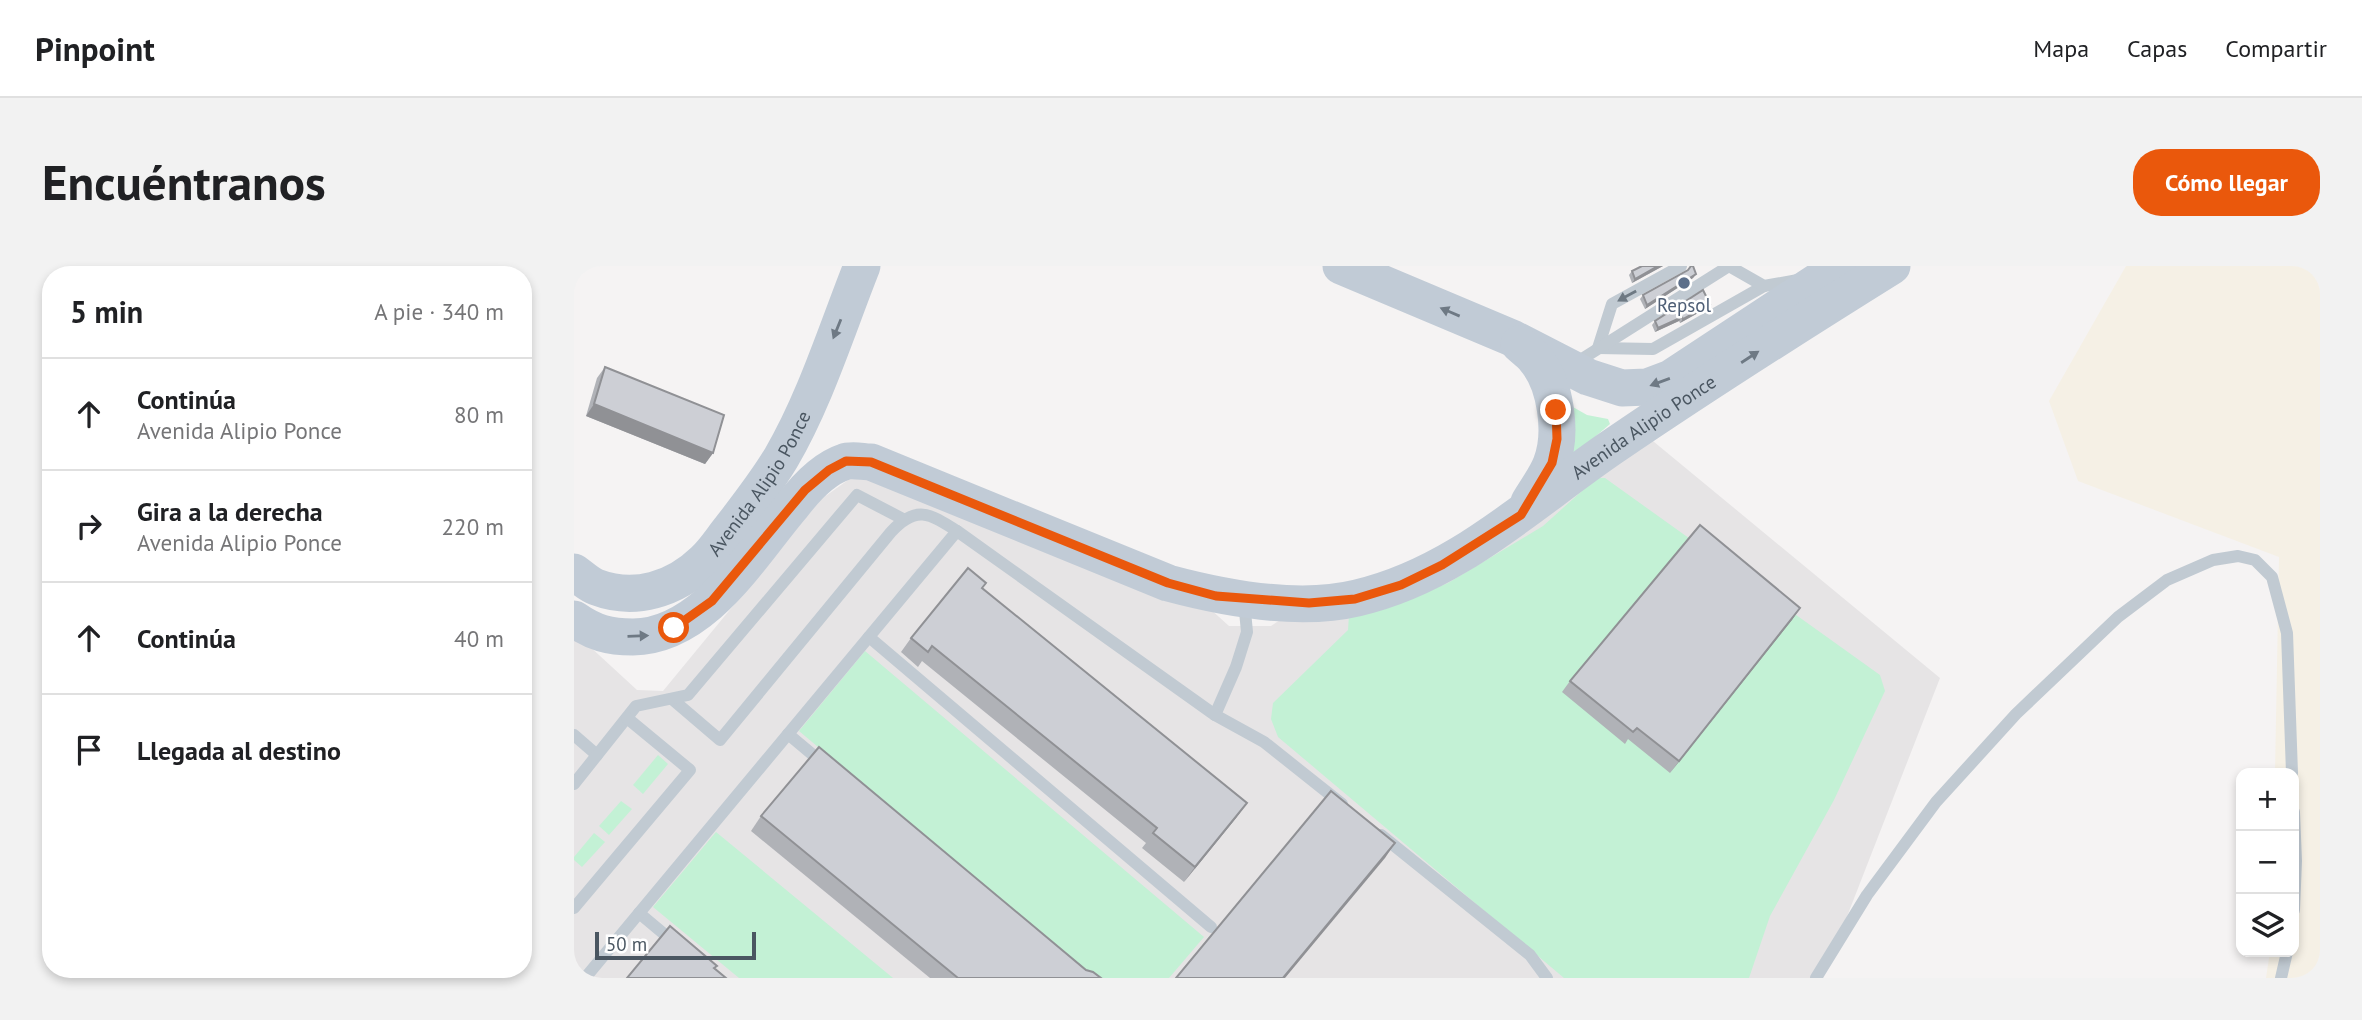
<!DOCTYPE html>
<html lang="es">
<head>
<meta charset="utf-8">
<style>
  :root { --surface:#fff; --page:#f2f2f2; --text:#202124; --muted:#757577; --line:#e0e0e0; --accent:#ea580c }
  body { margin:0; font-family:"PT Sans",sans-serif; background:var(--page); color:var(--text) }
  .controls { position:absolute; right:21px; bottom:21px; display:grid; overflow:hidden; border-radius:14px; box-shadow:0 4px 10px #0003 }
  .controls button { width:63px; height:63px; display:grid; place-items:center; padding:0; border:0; border-bottom:2px solid var(--line); background:var(--surface); color:var(--text); font:35px sans-serif }
  .scale { position:absolute; left:21px; bottom:18px; width:161px; box-sizing:border-box; padding-left:7px; border:4px solid #4a5661; border-top:0; font-size:19px; line-height:24px; white-space:nowrap; color:#4a5661; -webkit-text-stroke:5px #fff; paint-order:stroke }
  .stop { position:absolute; width:21px; height:21px; margin:-16px; border:5px solid #ea580c; border-radius:50%; background:#fff }
  .stop.end { background:#ea580c; border-color:#fff; box-shadow:0 2px 7px #0008 }
  .list { margin:0; padding:0; list-style:none }
  h2 { display:flex; justify-content:space-between; align-items:center; height:91px; margin:0; padding:0 28px; font-size:30px }
  h2 small { font-size:23px; font-weight:400; color:var(--muted) }
  .list li { display:grid; grid-template-columns:46px 1fr auto; gap:21px; align-items:center; box-sizing:border-box; height:112px; padding:0 28px; border-top:2px solid var(--line) }
  .list b { display:block; font-size:26px; white-space:nowrap }
  .list p { margin:0; font-size:23px; white-space:nowrap; color:var(--muted) }
  .list em { font-size:23px; font-style:normal; color:var(--muted) }
  .icon { flex:none; width:38px; height:38px; fill:none; stroke:currentColor; stroke-width:2; stroke-linecap:round; stroke-linejoin:round }
  .map { position:relative; flex:none; width:1746px; height:712px; overflow:hidden; border-radius:28px }
  header { display:flex; align-items:center; gap:42px; box-sizing:border-box; height:98px; padding:0 35px; background:var(--surface); border-bottom:2px solid var(--line) }
  header strong { font-size:33px }
  nav { display:flex; gap:38px; margin-inline-start:auto; font-size:24px }
  .intro { display:flex; align-items:center; justify-content:space-between; box-sizing:border-box; height:168px; padding:0 42px }
  h1 { margin:0; font-size:49px }
  .button { padding:18px 32px; border-radius:28px; background:var(--accent); color:#fff; font-size:24px; font-weight:700 }
  main { display:flex; gap:42px; padding:0 42px }
  aside { flex:1; background:var(--surface); border-radius:28px; box-shadow:0 4px 10px #0003 }
  .map>svg:first-child { display:block }
</style>
</head>
<body>
<header>
<strong>Pinpoint</strong>
<nav><a>Mapa</a><a>Capas</a><a>Compartir</a></nav>
</header>
<div class="intro"><h1>Encuéntranos</h1><a class="button">Cómo llegar</a></div>
<main>
<aside>
<h2>5 min<small>A pie · 340 m</small></h2>
<ul class="list">
<li><svg class="icon" aria-label="ahead" viewBox="0 0 24 24"><path d="M12 20V5M6 11l6-6 6 6"/></svg><div><b>Continúa</b><p>Avenida Alipio Ponce</p></div><em>80 m</em></li>
<li><svg class="icon" aria-label="right" viewBox="0 0 24 24"><path d="M7 20v-9h11M14 6l5 5-5 5"/></svg><div><b>Gira a la derecha</b><p>Avenida Alipio Ponce</p></div><em>220 m</em></li>
<li><svg class="icon" aria-label="ahead" viewBox="0 0 24 24"><path d="M12 20V5M6 11l6-6 6 6"/></svg><div><b>Continúa</b></div><em>40 m</em></li>
<li><svg class="icon" aria-label="arrive" viewBox="0 0 24 24"><path d="M6 21V4h12l-3 4 3 4H6"/></svg><div><b>Llegada al destino</b></div></li>
</ul>
</aside>
<div class="map">
<svg width="1746" height="712" viewBox="0 0 1746 712">
  <rect width="100%" height="100%" fill="#f5f3f3"/>
  <polygon fill="#e6e4e5" points="1068,166 1366,412 1249,712 0,712 0,366 63,424 89,425 246,234 288,204 634,341 655,360 697,360 718,346 806,338"/>
  <g fill="#c3f1d5">
    <polygon points="999,141 1013,149 1034,153 1036,158 1007,183 997,188"/>
    <polygon points="1025,212 1031,212 1306,409 1311,425 1260,534 1196,650 1175,712 990,712 704,471 697,453 699,437 774,364 775,349 816,341 874,317 969,260 1019,215"/>
    <polygon points="291,385 630,671 595,712 518,712 225,465"/>
    <polygon points="84,489 94,498 69,528 59,519"/>
    <polygon points="47,535 58,543 35,569 25,560"/>
    <polygon points="142,566 319,712 165,712 79,641"/>
    <polygon points="20,567 31,576 8,601 0,594 0,591"/>
  </g>
  <polygon fill="#f5f0e5" points="1552,0 1746,0 1746,712 1692,712 1696,686 1720,686 1720,507 1701,507 1705,291 1504,215 1475,135"/>
  <g fill="none" stroke-linecap="round" stroke-linejoin="round">
    <g stroke="#c1cad2" stroke-width="12">
      <polyline points="1107,0 1038,38 1024,82 1079,83 1190,20"/>
      <polyline points="1000,98 1155,0 1190,20 1224,14"/>
      <polyline points="670,335 673,366 662,401 641,449 690,476 768,538"/>
      <polyline points="295,371 637,661"/>
      <path d="M 98,433 L 146,474 L 317,266 C 342,239 355,247 383,265 L 641,449"/>
      <polyline points="214,468 251,499"/>
      <polyline points="0,469 23,489"/>
      <polyline points="0,518 62,440 114,429 283,229 329,253"/>
      <polyline points="1720,546 1722,595 1720,644"/>
      <polyline points="807,569 956,689 973,712"/>
      <polyline points="0,642 116,504 53,452"/>
      <polyline points="65,647 102,678"/>
      <polyline points="11,712 383,265"/>
      <polyline points="1242,712 1293,629 1362,536 1442,448 1544,351 1593,314 1639,294 1664,290 1681,294 1698,311 1713,367 1718,507"/>
      <polyline points="1707,712 1713,686"/>
    </g>
    <g stroke="#c1cbd6" stroke-width="37">
      <polyline points="767,0 938,72 1014,111 1048,122 1073,121 1097,112 1267,0"/>
      <path d="M 945,78 C 950,83 957,87 961,93 C 982,117 989,168 977,198 C 972,211 962,224 955,236"/>
      <path id="s1" d="M 0,306 C 7,311 14,318 22,321 C 61,336 101,323 130,295 C 140,286 148,273 157,262 C 174,240 192,217 207,192 C 241,134 263,63 288,0"/>
      <path id="s2" d="M 0,353 C 20,367 35,371 59,371 C 130,370 177,288 218,240 C 231,223 249,203 270,196 C 278,193 289,196 297,196 L 594,317 C 650,332 725,346 783,332 C 883,309 958,235 1041,179 C 1132,117 1225,58 1318,0"/>
    </g>
  </g>
  <g fill="#b0b2b7">
    <polygon points="1068,0 1089,0 1058,17 1055,9 1058,5"/>
    <polygon points="1122,8 1119,12 1071,43 1066,33 1069,29"/>
    <polygon points="1133,42 1106,57 1105,55 1081,66 1078,59 1081,55"/>
    <polygon points="31,101 139,187 131,198 12,150 23,112"/>
    <polygon points="408,322 673,537 662,552 610,616 568,582 572,577 348,395 344,401 327,386 337,372"/>
    <polygon points="1226,342 1096,507 1054,473 1051,478 988,426 996,415"/>
    <polygon points="187,550 512,704 527,712 356,712 177,565"/>
  </g>
  <g fill="#909195">
    <polygon points="1084,0 1089,0 1058,17 1061,13"/>
    <polygon points="1122,8 1119,12 1071,43 1073,39"/>
    <polygon points="1136,38 1133,42 1106,57 1109,53"/>
    <polygon points="1108,51 1105,55 1081,66 1084,62"/>
    <polygon points="20,138 139,187 131,198 12,150"/>
    <polygon points="1226,342 1218,354 1096,507 1105,495"/>
    <polygon points="673,537 662,552 610,616 621,601"/>
    <polygon points="821,577 811,592 711,712 709,712"/>
  </g>
  <g fill="#cdcfd5" stroke="#909195" stroke-width="2">
    <polygon points="1068,0 1084,0 1061,13 1058,5"/>
    <polygon points="1117,0 1119,0 1122,8 1073,39 1069,29 1114,4"/>
    <polygon points="1129,24 1136,38 1109,53 1108,51 1084,62 1081,55"/>
    <polygon points="31,101 150,149 139,187 20,138"/>
    <polygon points="1126,259 1226,342 1105,495 1063,462 1059,466 996,415"/>
    <polygon points="394,302 412,317 408,322 673,537 621,601 579,567 583,562 358,380 354,386 337,372"/>
    <polygon points="245,481 512,704 519,706 527,712 384,712 187,550"/>
    <polygon points="757,525 821,577 709,712 602,712"/>
    <polygon points="96,660 143,700 140,702 152,712 53,712"/>
  </g>
  <defs><path id="oneway-solid" d="M-6-.8H1V-3.2L6.5 0L1 3.2V.8H-6Z" transform="scale(1.75)"/></defs>
  <use fill="#6e7983" href="#oneway-solid" transform="translate(1053 30) rotate(151)"/>
  <g fill="#6e7984">
    <use href="#oneway-solid" transform="translate(876 46) rotate(-157)"/>
    <use href="#oneway-solid" transform="translate(263 63) rotate(112)"/>
    <use href="#oneway-solid" transform="translate(1176 91) rotate(-33)"/>
    <use href="#oneway-solid" transform="translate(1086 116) rotate(160)"/>
    <use href="#oneway-solid" transform="translate(64 370) rotate(-2)"/>
  </g>
  <g fill="none" stroke-linecap="round" stroke-linejoin="round">
    <polyline stroke="#ea580c" stroke-width="9" points="100,362 138,335 231,224 255,204 272,195 297,196 594,317 642,330 735,337 781,333 827,319 868,299 947,249 978,197 983,173 982,144"/>
  </g>
  <circle fill="#5c6f8a" stroke="#fff" stroke-width="2.5" cx="1110" cy="17" r="7"/>
  <g text-anchor="middle" dominant-baseline="central" stroke-width="5" stroke-linejoin="round" paint-order="stroke">
    <g font-size="19" fill="#4e5e75" stroke="#fff">
      <text x="1110" y="39">Repsol</text>
    </g>
    <g font-size="19" fill="#4a5661" stroke="#fff">
      <text stroke="none"><textPath href="#s2" startOffset="1220">Avenida Alipio Ponce</textPath></text>
      <text stroke="none"><textPath href="#s1" startOffset="240">Avenida Alipio Ponce</textPath></text>
    </g>
  </g>
</svg>
<div class="controls">
<button>+</button>
<button>−</button>
<button><svg class="icon" aria-label="layers" viewBox="0 0 24 24"><path d="M12 4l9 5-9 5-9-5zM3 14l9 5 9-5"/></svg></button>
</div>
<div class="scale">50 m</div>
<div class="stop" style="left:100px;top:362px"></div>
<div class="stop end" style="left:982px;top:144px"></div>
</div>
</main>
</body>
</html>
